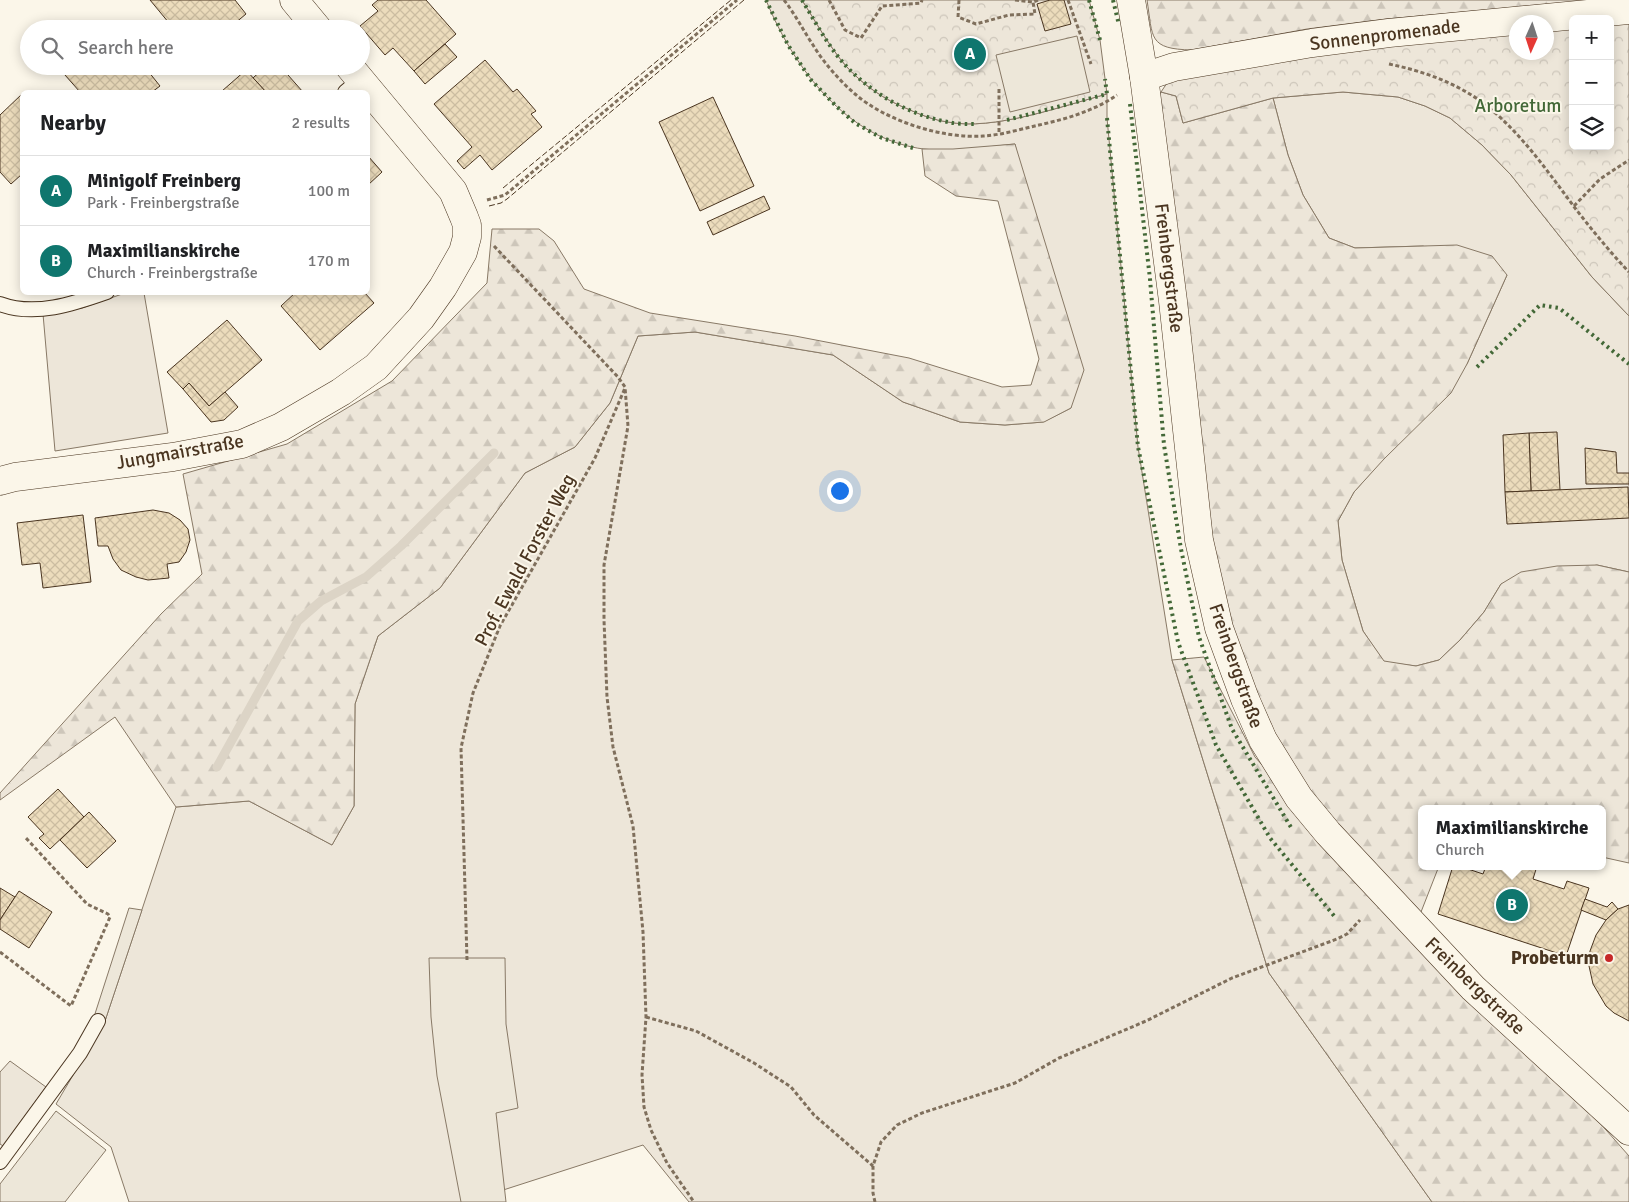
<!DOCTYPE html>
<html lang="en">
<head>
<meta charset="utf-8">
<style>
  :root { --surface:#fff; --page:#f2f2f2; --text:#202124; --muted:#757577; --line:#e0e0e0; --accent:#0f766e }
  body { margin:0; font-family:Signika,sans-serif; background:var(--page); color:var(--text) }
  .controls { position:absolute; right:15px; top:15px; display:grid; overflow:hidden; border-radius:8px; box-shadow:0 2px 12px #0003 }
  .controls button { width:45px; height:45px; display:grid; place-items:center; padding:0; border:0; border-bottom:1px solid var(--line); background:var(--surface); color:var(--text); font:25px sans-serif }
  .compass { position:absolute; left:1509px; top:15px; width:45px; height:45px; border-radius:50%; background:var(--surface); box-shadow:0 2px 12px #0003; rotate:183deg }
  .you { position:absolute; left:839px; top:490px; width:18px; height:18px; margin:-12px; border:4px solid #fff; border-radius:50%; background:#1a73e8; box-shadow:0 0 0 8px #1a73e833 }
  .badge { display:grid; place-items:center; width:32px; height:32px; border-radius:50%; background:var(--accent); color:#fff; font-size:16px; font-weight:700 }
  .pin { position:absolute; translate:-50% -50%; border:2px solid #fff; box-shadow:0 1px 5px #0006 }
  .popup { position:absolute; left:1418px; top:805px; width:188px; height:65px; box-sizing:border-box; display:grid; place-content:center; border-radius:8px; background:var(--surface); filter:drop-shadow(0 1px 4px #0005); font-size:16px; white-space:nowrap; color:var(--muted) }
  .popup b { font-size:19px; color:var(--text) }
  .popup::after { content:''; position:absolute; left:50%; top:100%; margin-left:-10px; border:10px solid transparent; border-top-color:var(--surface) }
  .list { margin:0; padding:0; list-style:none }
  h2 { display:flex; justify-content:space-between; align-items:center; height:65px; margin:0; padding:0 20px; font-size:21px }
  h2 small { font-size:16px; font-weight:400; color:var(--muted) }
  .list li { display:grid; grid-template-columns:32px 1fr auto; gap:15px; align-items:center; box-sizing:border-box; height:70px; padding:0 20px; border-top:1px solid var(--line) }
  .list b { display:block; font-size:19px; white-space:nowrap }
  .list p { margin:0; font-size:16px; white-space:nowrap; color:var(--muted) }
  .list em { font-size:16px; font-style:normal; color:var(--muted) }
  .icon { flex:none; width:28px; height:28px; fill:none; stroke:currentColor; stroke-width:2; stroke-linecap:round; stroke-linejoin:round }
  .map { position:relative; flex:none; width:1629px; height:1202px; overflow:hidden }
  .search { position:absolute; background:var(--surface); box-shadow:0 2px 12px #0003; left:20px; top:20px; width:350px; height:55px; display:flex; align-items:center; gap:12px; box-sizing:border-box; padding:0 18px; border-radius:28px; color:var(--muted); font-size:19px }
  .panel { position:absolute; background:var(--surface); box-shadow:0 2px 12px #0003; left:20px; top:90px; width:350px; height:205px; border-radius:8px }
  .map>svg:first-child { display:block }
</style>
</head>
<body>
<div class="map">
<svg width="1629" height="1202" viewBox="0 0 1629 1202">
  <defs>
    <pattern id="forest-firs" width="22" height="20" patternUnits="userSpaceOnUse" patternTransform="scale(1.25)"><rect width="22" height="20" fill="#ede6d9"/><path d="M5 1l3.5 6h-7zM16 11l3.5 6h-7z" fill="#cdc6ba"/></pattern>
    <pattern id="park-crowns" width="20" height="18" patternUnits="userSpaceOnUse" patternTransform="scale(1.25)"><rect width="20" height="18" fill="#ede6d9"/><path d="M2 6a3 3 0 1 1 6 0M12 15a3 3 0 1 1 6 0" fill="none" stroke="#cdc6ba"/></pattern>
    <pattern id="building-cross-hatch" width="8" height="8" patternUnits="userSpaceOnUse" patternTransform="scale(1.25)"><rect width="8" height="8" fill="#ecdcbc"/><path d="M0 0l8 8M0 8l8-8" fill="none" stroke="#ccbda1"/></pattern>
  </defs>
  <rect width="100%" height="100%" fill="#fbf6e9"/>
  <g fill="#ede6d9" stroke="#887966">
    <path d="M 766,0 L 802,0 C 816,22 829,46 846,66 C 863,85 885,100 908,109 C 921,115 934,120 948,122 C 993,131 1062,106 1107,94 L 1107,118 L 1138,447 L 1172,660 L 1269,973 L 1432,1202 L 689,1202 L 643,1145 L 466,1202 L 129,1202 L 111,1147 L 56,1104 L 105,1021 L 176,807 L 249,801 L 332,845 L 354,806 L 355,704 L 378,636 L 440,588 L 525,473 L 575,447 L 610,403 L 638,336 L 695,332 L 833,355 L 903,402 L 960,422 L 1005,425 L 1043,422 L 1071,408 L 1015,144 C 984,147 942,154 912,147 C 841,132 792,64 766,0 Z"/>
    <polygon points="1343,92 1398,97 1425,106 1450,118 1482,145 1511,175 1592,277 1629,316 1629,572 1597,565 1501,584 1484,612 1460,640 1439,660 1416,666 1384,662 1363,631 1342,560 1338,521 1354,492 1467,364 1507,275 1423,246 1355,248 1329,238 1303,195 1288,155 1273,98"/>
    <polygon points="125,293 144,293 168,433 55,451 43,314 82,308"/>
    <polygon points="10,1061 46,1087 3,1146 0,1144 0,1072"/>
  </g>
  <g fill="url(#forest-firs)" stroke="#887966">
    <path d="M 1147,0 L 1594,0 L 1386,19 L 1307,29 L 1192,50 C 1148,49 1153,38 1147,0 Z"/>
    <polygon points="1161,92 1176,96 1183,123 1273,98 1288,155 1303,195 1329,238 1355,248 1457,245 1492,256 1507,275 1467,364 1451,393 1384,459 1354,492 1338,521 1342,560 1363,631 1384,661 1416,666 1439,660 1460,640 1484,612 1501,584 1521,572 1557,566 1597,565 1629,572 1629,863 1602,857 1602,809 1422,809 1422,866 1439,866 1421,912 1328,818 1285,755 1261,702 1237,644 1214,550 1159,97"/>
    <polygon points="1015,144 1084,370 1071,408 1044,422 1005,425 960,422 903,402 833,355 695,332 638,336 610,403 575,447 525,473 440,588 378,636 355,704 354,806 332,845 249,801 176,807 115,717 0,800 0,793 161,614 202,574 183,474 287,444 392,381 487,283 492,229 539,229 554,241 584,289 650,313 795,336 909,358 1002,387 1031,385 1039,359 998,201 956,196 925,176 922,149 953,149"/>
    <polygon points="1204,657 1255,757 1336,848 1503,1013 1629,1156 1629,1202 1432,1202 1269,973 1172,660"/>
  </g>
  <g fill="url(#park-crowns)" stroke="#887966">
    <path d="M 802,0 L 1089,0 L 1100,40 L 1107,94 C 1062,106 993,131 948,122 C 934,120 921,115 908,109 C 885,100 863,85 846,66 C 829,46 816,22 802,0 Z"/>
    <polygon points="1629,17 1629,316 1592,277 1511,175 1482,145 1450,118 1425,106 1398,97 1343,92 1273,98 1183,123 1176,96 1161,92 1167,83 1243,60 1516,28 1516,52 1546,52 1547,25 1573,23 1573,146 1610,146 1610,19"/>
  </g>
  <g fill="#ede7d9" stroke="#887966">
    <polygon points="1077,36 1090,92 1010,112 996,55"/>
    <polygon points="129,908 142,910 105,1021 93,1020"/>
    <polygon points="429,958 505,958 506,1024 518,1108 496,1113 506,1202 461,1202 437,1076 431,1017"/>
    <polygon points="56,1111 106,1150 65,1202 0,1202 0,1184"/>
  </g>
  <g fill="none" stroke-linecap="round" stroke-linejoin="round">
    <polyline stroke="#dcd4c6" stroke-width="9" points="217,767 298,621 321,601 366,577 401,546 494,453"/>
  </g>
  <g fill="url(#building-cross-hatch)" stroke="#4a3520">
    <polygon points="150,0 235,0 246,14 228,29 174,29"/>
    <polygon points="378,0 426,0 456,34 414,71 393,48 385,55 360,26 378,11 372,5"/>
    <polygon points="1050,0 1064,0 1071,24 1045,31 1037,4"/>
    <polygon points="105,21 112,29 96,29"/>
    <polygon points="445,44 457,57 425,84 414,71"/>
    <polygon points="485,60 513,92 517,89 536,111 531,114 542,127 492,170 480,155 464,169 457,161 472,147 434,104"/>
    <polygon points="57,66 144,66 160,86 152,92 80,92"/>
    <polygon points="266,66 280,66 303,92 266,92 253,78"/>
    <polygon points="246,70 266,92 223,92 222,91"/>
    <polygon points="22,94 22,174 11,184 0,172 0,115"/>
    <polygon points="713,97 754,186 700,211 659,122"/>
    <polygon points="368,156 382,172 368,185"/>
    <polygon points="764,196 770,209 713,235 707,222"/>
    <polygon points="296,292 364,292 374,303 320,350 281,306"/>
    <polygon points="227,320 262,360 209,406 189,383 183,389 167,372"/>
    <polygon points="189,383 209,406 225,392 238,407 224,420 211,422 183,389"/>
    <polygon points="1557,432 1560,490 1531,491 1529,433"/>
    <polygon points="1529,433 1531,491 1505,492 1503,435"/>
    <polygon points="1585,448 1616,452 1617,473 1629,473 1629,484 1586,484"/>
    <polygon points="1628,487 1629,518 1507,524 1505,492"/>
    <polygon points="153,510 169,513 180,520 188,529 190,540 186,552 179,562 167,564 169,578 148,580 136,577 121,570 113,559 108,546 98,546 95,518"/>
    <polygon points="83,515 91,582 43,588 40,563 22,565 17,523"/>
    <polygon points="58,789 84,817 50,849 39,838 44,834 28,817"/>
    <polygon points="89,812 116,841 87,868 60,840"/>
    <polygon points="1453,866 1459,866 1483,874 1486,866 1537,866 1533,879 1564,889 1567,881 1589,888 1566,956 1438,914"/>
    <polygon points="0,888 15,897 0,920"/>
    <polygon points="19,891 52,912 29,948 0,929 0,920"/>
    <polygon points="1585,899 1607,907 1612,902 1618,909 1606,920 1581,910"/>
    <polygon points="1629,905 1629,1021 1614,1013 1606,1006 1593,984 1589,966 1590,951 1596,935 1606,920 1618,909"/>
  </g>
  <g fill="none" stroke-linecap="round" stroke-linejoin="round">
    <g stroke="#4a3520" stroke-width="16">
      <g id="lane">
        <polyline points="345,92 360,79"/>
        <path d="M 0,304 C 35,317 73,304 107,292"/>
        <polyline points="0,1162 80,1053 98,1021"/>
      </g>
    </g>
    <g stroke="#4a3520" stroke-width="29">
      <g id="street">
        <polyline points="294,0 318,29"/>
        <polyline points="1131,0 1144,77 1173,301 1199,540 1219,628 1245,699 1263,740 1299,798 1328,833 1473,988 1629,1131"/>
        <polyline points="1144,77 1174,67 1312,43 1389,33 1629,10"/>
        <polyline points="0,481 15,477 173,457 242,444 281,427 341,392 376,367 421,318 443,287 463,252 467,237 467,225 464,217 453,191 349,66"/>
      </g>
    </g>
    <g stroke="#7f6f5c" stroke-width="3" stroke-dasharray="4 2.5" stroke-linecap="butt">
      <path d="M 784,0 C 795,14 803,30 813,45 C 824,63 839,80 855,94 C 886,121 943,139 983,136 C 1002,135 1021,129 1039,125 C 1066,119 1094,111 1117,95"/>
      <polyline points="829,0 845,30 861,38 882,6 921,3 922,0"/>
      <polyline points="959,0 958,17 976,24 1009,15 1035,14 1033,2"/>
      <polyline points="1015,0 1033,2 1038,0"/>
      <polyline points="1068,0 1091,64"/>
      <path d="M 1389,64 C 1422,71 1455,82 1483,103 C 1520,131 1548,172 1575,208 C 1592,230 1610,252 1629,272"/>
      <polyline points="999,89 999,134"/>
      <polyline points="487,200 505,195 737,0"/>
      <polyline points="1574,206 1600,179 1629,160"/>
      <polyline points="494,246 618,377 625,387 628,426 604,565 604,620 607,697 613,747 633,826 643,932 646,1017 642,1075 644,1107 651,1130 667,1163 694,1202"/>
      <polyline points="0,952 71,1006 110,917 108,914 87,904 25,837"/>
      <polyline points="467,960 461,748 473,693 500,626 595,458 625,388"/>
      <polyline points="646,1017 696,1031 754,1063 791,1087 814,1115 873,1166"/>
      <polyline points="875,1202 873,1193 873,1166 881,1142 897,1125 922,1113 1015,1083 1059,1058 1146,1021 1232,978 1337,939 1347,934 1360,920"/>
    </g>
    <use href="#lane" stroke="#fbf6e9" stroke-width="14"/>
    <use href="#street" stroke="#fbf6e9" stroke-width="28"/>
    <g stroke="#436837" stroke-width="4" stroke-dasharray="2.5 4" stroke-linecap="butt">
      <polyline points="766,0 788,45 811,80 836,106 855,123 882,138 913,148"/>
      <path d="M 802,0 C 816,23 829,48 847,67 C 874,95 910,115 948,122 C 956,124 966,124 975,124"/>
      <polyline points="1089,0 1100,40"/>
      <polyline points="1113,0 1119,25"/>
      <polyline points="1130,104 1150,279 1164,445 1181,549 1199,637 1232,729 1292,829"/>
      <polyline points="1107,118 1138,447 1178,642 1216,745 1270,838 1335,917"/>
      <polyline points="1007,120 1107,94 1105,79"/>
      <polyline points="1477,367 1540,305 1559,308 1629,364"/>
    </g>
    <g stroke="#4a3520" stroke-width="1" stroke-dasharray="6 2.5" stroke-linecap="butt">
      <polyline points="503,188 731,0"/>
      <polyline points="489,206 501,203 507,199 744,0"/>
    </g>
  </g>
  <circle fill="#c62828" stroke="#fbf6e9" stroke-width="2" cx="1609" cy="958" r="5"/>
  <g text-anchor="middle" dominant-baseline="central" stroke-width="4" stroke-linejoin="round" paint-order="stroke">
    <g font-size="19" fill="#4a3520" stroke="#fbf6e9">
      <text transform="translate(1385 35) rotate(-7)">Sonnenpromenade</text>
      <text transform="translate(1169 268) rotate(83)">Freinbergstraße</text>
      <text transform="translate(180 452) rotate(-10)">Jungmairstraße</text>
      <text transform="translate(525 560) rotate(-62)">Prof. Ewald Forster Weg</text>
      <text transform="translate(1236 666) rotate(71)">Freinbergstraße</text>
      <text transform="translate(1475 986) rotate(44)">Freinbergstraße</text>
    </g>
    <g font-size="19" fill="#436837" stroke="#fbf6e9">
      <text x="1518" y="106">Arboretum</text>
    </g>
    <g font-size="19" font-weight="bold" fill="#4a3520" stroke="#fbf6e9" text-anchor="end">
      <text x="1599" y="958">Probeturm</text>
    </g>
  </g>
</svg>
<div class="controls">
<button>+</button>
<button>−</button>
<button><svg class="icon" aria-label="layers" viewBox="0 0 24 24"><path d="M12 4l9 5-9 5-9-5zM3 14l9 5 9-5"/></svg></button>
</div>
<svg class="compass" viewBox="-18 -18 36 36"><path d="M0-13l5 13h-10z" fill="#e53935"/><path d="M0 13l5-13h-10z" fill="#757577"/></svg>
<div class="you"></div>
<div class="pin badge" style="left:970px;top:54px">A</div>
<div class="pin badge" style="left:1512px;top:905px">B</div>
<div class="popup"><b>Maximilianskirche</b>Church</div>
<div class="search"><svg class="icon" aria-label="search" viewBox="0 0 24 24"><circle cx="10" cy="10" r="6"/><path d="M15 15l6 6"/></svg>Search here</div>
<section class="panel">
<h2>Nearby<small>2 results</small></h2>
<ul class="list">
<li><span class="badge">A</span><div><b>Minigolf Freinberg</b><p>Park · Freinbergstraße</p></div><em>100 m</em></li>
<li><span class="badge">B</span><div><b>Maximilianskirche</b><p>Church · Freinbergstraße</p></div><em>170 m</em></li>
</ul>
</section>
</div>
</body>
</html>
